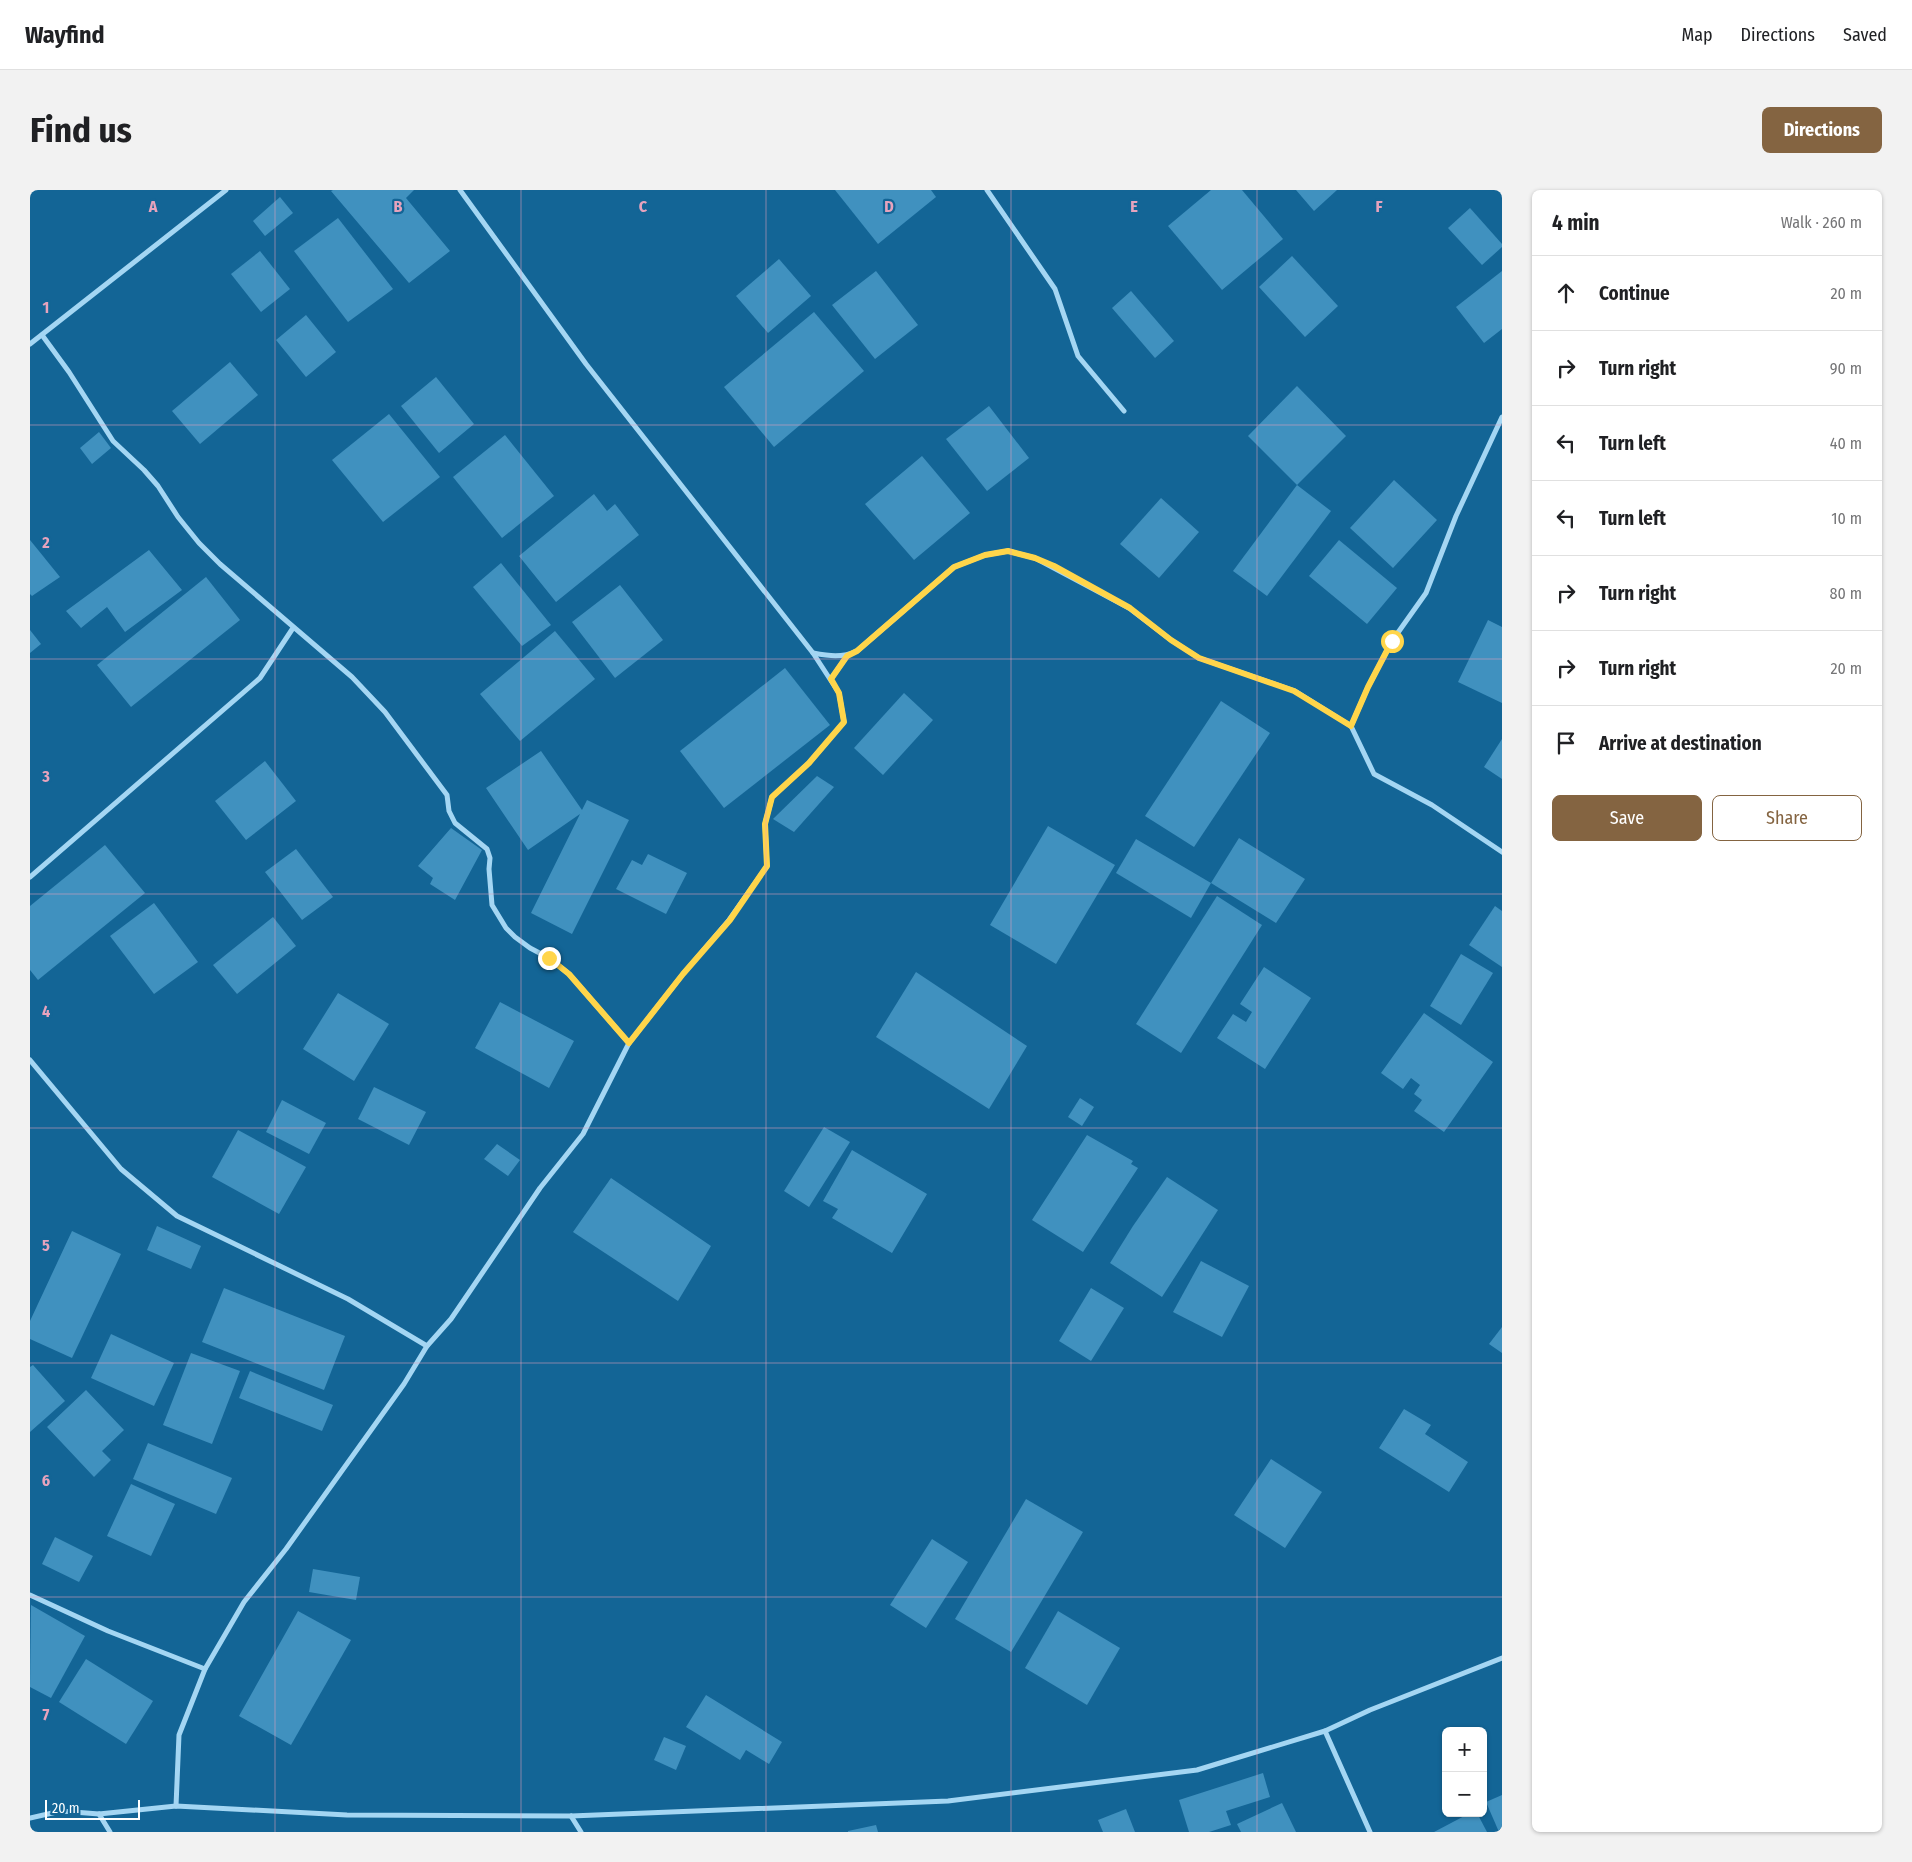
<!DOCTYPE html>
<html lang="en">
<head>
<meta charset="utf-8">
<style>
  :root { --surface:#fff; --page:#f2f2f2; --text:#202124; --muted:#757577; --line:#e0e0e0; --accent:#846441 }
  body { margin:0; font-family:"Fira Sans Condensed",sans-serif; background:var(--page); color:var(--text) }
  .controls { position:absolute; right:15px; bottom:15px; display:grid; overflow:hidden; border-radius:8px; box-shadow:0 1px 4px #0004 }
  .controls button { width:45px; height:45px; display:grid; place-items:center; padding:0; border:0; border-bottom:1px solid var(--line); background:var(--surface); color:var(--text); font:25px sans-serif }
  .scale { position:absolute; left:15px; bottom:12px; width:95px; box-sizing:border-box; padding-left:5px; border:2px solid #fff; border-top:0; font-size:14px; line-height:18px; white-space:nowrap; color:#fff; -webkit-text-stroke:4px #136596; paint-order:stroke }
  .stop { position:absolute; width:15px; height:15px; margin:-11px; border:4px solid #ffd54a; border-radius:50%; background:#fff }
  .stop.end { background:#ffd54a; border-color:#fff; box-shadow:0 1px 5px #0008 }
  .list { margin:0; padding:0; list-style:none }
  h2 { display:flex; justify-content:space-between; align-items:center; height:65px; margin:0; padding:0 20px; font-size:21px }
  h2 small { font-size:16px; font-weight:400; color:var(--muted) }
  .list li { display:grid; grid-template-columns:32px 1fr auto; gap:15px; align-items:center; box-sizing:border-box; height:75px; padding:0 20px; border-top:1px solid var(--line) }
  .list b { display:block; font-size:19px; white-space:nowrap }
  .list em { font-size:16px; font-style:normal; color:var(--muted) }
  .actions { display:flex; gap:10px; padding:15px 20px }
  .actions a { flex:1; padding:11px 0; border:1px solid var(--accent); border-radius:8px; text-align:center; font-size:18px; color:var(--accent) }
  .actions .main { background:var(--accent); color:#fff }
  .icon { flex:none; width:28px; height:28px; fill:none; stroke:currentColor; stroke-width:2; stroke-linecap:round; stroke-linejoin:round }
  .map { position:relative; flex:none; width:1472px; height:1642px; overflow:hidden; border-radius:8px }
  header { display:flex; align-items:center; gap:30px; box-sizing:border-box; height:70px; padding:0 25px; background:var(--surface); border-bottom:1px solid var(--line) }
  header strong { font-size:24px }
  nav { display:flex; gap:28px; margin-inline-start:auto; font-size:18px }
  .intro { display:flex; align-items:center; justify-content:space-between; box-sizing:border-box; height:120px; padding:0 30px }
  h1 { margin:0; font-size:35px }
  .button { padding:12px 22px; border-radius:8px; background:var(--accent); color:#fff; font-size:18px; font-weight:700 }
  main { display:flex; gap:30px; padding:0 30px }
  aside { flex:1; background:var(--surface); border-radius:8px; box-shadow:0 1px 4px #0004 }
  .map>svg:first-child { display:block }
</style>
</head>
<body>
<header>
<strong>Wayfind</strong>
<nav><a>Map</a><a>Directions</a><a>Saved</a></nav>
</header>
<div class="intro"><h1>Find us</h1><a class="button">Directions</a></div>
<main>
<div class="map">
<svg width="1472" height="1642" viewBox="0 0 1472 1642">
  <rect width="100%" height="100%" fill="#136596"/>
  <g fill="#4091bf">
    <polygon points="303,0 384,0 376,8 420,61 379,93 301,1"/>
    <polygon points="805,0 901,0 906,7 848,54"/>
    <polygon points="1181,0 1212,0 1253,49 1192,100 1138,36"/>
    <polygon points="1266,0 1307,0 1284,21"/>
    <polygon points="250,7 263,23 235,46 223,31"/>
    <polygon points="1440,18 1472,54 1472,57 1452,75 1418,38"/>
    <polygon points="308,28 363,99 318,132 264,61"/>
    <polygon points="230,61 260,99 231,122 201,84"/>
    <polygon points="1262,66 1308,116 1275,147 1229,97"/>
    <polygon points="749,69 781,106 738,143 706,106"/>
    <polygon points="846,81 888,135 845,169 802,115"/>
    <polygon points="1472,81 1472,139 1454,153 1426,117"/>
    <polygon points="1101,101 1144,151 1125,168 1082,118"/>
    <polygon points="784,122 834,181 744,257 694,197"/>
    <polygon points="276,125 306,162 276,187 246,150"/>
    <polygon points="200,172 228,205 170,254 142,221"/>
    <polygon points="406,187 444,234 409,263 371,216"/>
    <polygon points="1267,196 1316,246 1267,295 1218,246"/>
    <polygon points="959,216 999,268 957,301 916,249"/>
    <polygon points="359,224 410,287 353,332 302,270"/>
    <polygon points="69,242 81,258 62,274 50,258"/>
    <polygon points="475,245 524,306 472,348 423,287"/>
    <polygon points="892,266 940,323 884,370 835,314"/>
    <polygon points="1364,290 1407,330 1363,378 1320,338"/>
    <polygon points="1267,295 1301,321 1237,406 1203,381"/>
    <polygon points="564,304 577,321 585,314 609,345 526,412 489,366"/>
    <polygon points="1131,308 1169,342 1129,388 1090,354"/>
    <polygon points="0,350 30,387 2,406 0,404"/>
    <polygon points="1309,350 1367,398 1337,434 1279,386"/>
    <polygon points="119,360 152,400 95,442 77,417 51,438 36,421"/>
    <polygon points="471,373 521,435 492,456 443,397"/>
    <polygon points="176,387 210,430 101,517 67,475"/>
    <polygon points="590,395 633,450 585,488 542,432"/>
    <polygon points="1458,430 1472,437 1472,513 1428,492"/>
    <polygon points="0,440 11,454 0,463"/>
    <polygon points="525,441 565,489 490,551 450,504"/>
    <polygon points="755,478 800,535 694,618 650,561"/>
    <polygon points="874,503 903,530 853,585 824,558"/>
    <polygon points="1191,511 1240,543 1164,657 1115,626"/>
    <polygon points="1472,549 1472,589 1454,577"/>
    <polygon points="511,561 552,620 557,610 599,630 542,744 501,723 550,624 498,660 456,598"/>
    <polygon points="235,571 266,611 216,650 185,611"/>
    <polygon points="787,586 804,597 764,642 743,629"/>
    <polygon points="1018,636 1085,675 1026,774 960,735"/>
    <polygon points="421,638 452,660 425,710 400,694 403,688 388,676"/>
    <polygon points="1209,648 1275,689 1246,733 1181,693"/>
    <polygon points="1106,649 1181,693 1161,728 1086,683"/>
    <polygon points="75,655 115,703 8,790 0,780 0,716"/>
    <polygon points="266,659 303,707 272,730 235,682"/>
    <polygon points="618,664 657,683 636,724 586,699 602,670 612,675"/>
    <polygon points="1187,706 1232,735 1151,863 1106,834"/>
    <polygon points="124,713 168,772 124,804 80,746"/>
    <polygon points="1465,716 1472,721 1472,777 1439,755"/>
    <polygon points="243,727 266,756 207,804 183,775"/>
    <polygon points="1431,764 1463,783 1431,835 1400,816"/>
    <polygon points="1234,777 1281,808 1235,879 1187,848 1203,824 1216,832 1222,822 1210,814"/>
    <polygon points="886,782 997,856 959,919 846,847"/>
    <polygon points="308,803 359,834 324,891 273,859"/>
    <polygon points="470,812 544,851 519,898 445,858"/>
    <polygon points="1394,823 1463,872 1414,942 1384,921 1392,910 1384,904 1390,895 1381,888 1373,899 1351,883"/>
    <polygon points="344,897 396,922 379,955 328,929"/>
    <polygon points="1050,908 1064,917 1052,936 1038,927"/>
    <polygon points="252,910 296,933 279,964 236,942"/>
    <polygon points="794,937 820,952 779,1017 754,1001"/>
    <polygon points="208,940 276,977 249,1024 182,987"/>
    <polygon points="1057,945 1103,971 1101,974 1108,978 1053,1062 1002,1030"/>
    <polygon points="467,954 490,970 478,986 454,969"/>
    <polygon points="822,960 897,1004 862,1063 802,1028 808,1019 793,1011"/>
    <polygon points="1137,987 1188,1020 1132,1107 1080,1073 1103,1036"/>
    <polygon points="581,988 681,1056 648,1111 543,1042"/>
    <polygon points="127,1036 171,1056 161,1079 117,1060"/>
    <polygon points="42,1041 91,1064 42,1168 0,1149 0,1131"/>
    <polygon points="1171,1071 1219,1096 1192,1147 1143,1122"/>
    <polygon points="194,1098 315,1146 294,1200 172,1152"/>
    <polygon points="1061,1098 1094,1118 1061,1171 1029,1151"/>
    <polygon points="1472,1137 1472,1163 1459,1154"/>
    <polygon points="81,1144 144,1173 124,1216 61,1188"/>
    <polygon points="161,1163 210,1181 182,1254 133,1235"/>
    <polygon points="3,1175 35,1211 0,1242 0,1177"/>
    <polygon points="220,1181 303,1215 292,1241 209,1208"/>
    <polygon points="56,1200 94,1240 72,1261 81,1270 64,1287 17,1237"/>
    <polygon points="1374,1219 1401,1235 1395,1244 1438,1272 1419,1302 1349,1258"/>
    <polygon points="118,1253 202,1288 186,1324 103,1289"/>
    <polygon points="1241,1269 1292,1302 1255,1358 1204,1325"/>
    <polygon points="101,1294 145,1314 121,1366 77,1346"/>
    <polygon points="996,1309 1053,1342 981,1462 925,1429"/>
    <polygon points="25,1347 63,1366 49,1392 12,1374"/>
    <polygon points="902,1349 938,1372 896,1438 860,1415"/>
    <polygon points="283,1379 330,1387 326,1410 279,1402"/>
    <polygon points="1,1415 55,1446 21,1508 0,1497"/>
    <polygon points="268,1421 321,1450 261,1555 209,1526"/>
    <polygon points="1028,1421 1090,1458 1057,1515 995,1478"/>
    <polygon points="56,1469 123,1511 96,1554 29,1512"/>
    <polygon points="676,1505 752,1552 739,1574 716,1560 710,1570 656,1537"/>
    <polygon points="634,1547 656,1556 646,1580 624,1570"/>
    <polygon points="1233,1583 1240,1607 1196,1621 1201,1635 1179,1642 1159,1642 1149,1610"/>
    <polygon points="1472,1605 1472,1642 1469,1642 1456,1612"/>
    <polygon points="1252,1613 1266,1642 1211,1642 1207,1634"/>
    <polygon points="1096,1619 1105,1642 1073,1642 1068,1630"/>
    <polygon points="1440,1623 1447,1623 1457,1642 1404,1642"/>
    <polygon points="846,1635 848,1642 818,1642 818,1641"/>
  </g>
  <g fill="none" stroke-linecap="round" stroke-linejoin="round">
    <g stroke="#a4d6f3" stroke-width="5">
      <polyline points="957,0 1025,99 1048,166 1094,221"/>
      <polyline points="12,145 39,182 83,251 114,280 128,296 148,327 169,353 190,374 322,487 355,522 417,605 419,621 425,633 457,659 460,668 459,679 462,715 476,738 485,747 500,758 519,768 539,784 599,853"/>
      <polyline points="0,154 196,0"/>
      <path d="M 783,463 C 799,466 812,468 827,461 L 924,377 L 955,365 L 978,361 L 1005,368 L 1099,418 L 1141,450 L 1169,468 L 1265,501 L 1321,536 L 1344,584 L 1402,615 L 1472,662"/>
      <polyline points="801,489 817,466"/>
      <polyline points="1321,536 1338,497 1362,451 1396,403 1426,326 1472,227"/>
      <polyline points="0,687 230,488 263,438"/>
      <polyline points="0,870 91,979 147,1026 318,1109 397,1156"/>
      <polyline points="0,1405 78,1441 175,1479"/>
      <polyline points="1295,1541 1340,1642"/>
      <polyline points="146,1616 149,1545 175,1479 214,1412 256,1359 374,1194 397,1156 421,1129 510,998 553,944 599,853 653,784 699,730 737,676 735,634 742,607 779,573 814,532 809,503 783,463 556,174 430,0"/>
      <polyline points="69,1624 80,1642"/>
      <polyline points="541,1626 551,1642"/>
      <polyline points="0,1628 31,1621 69,1624 146,1616 317,1625 541,1626 918,1611 1167,1580 1295,1541 1340,1520 1472,1468"/>
    </g>
  </g>
  <g fill="none" stroke-linecap="round" stroke-linejoin="round">
    <polyline stroke="#ffd54a" stroke-width="6" points="519,768 539,784 599,853 653,784 700,730 737,676 735,634 742,607 779,573 814,532 809,503 801,489 817,466 827,461 924,377 955,365 978,361 1005,368 1024,376 1100,418 1141,450 1169,468 1264,501 1321,536 1338,497 1362,451"/>
  </g>
  <path fill="none" stroke="#e7a3bd" stroke-width="1" stroke-opacity="0.55" d="M 245,0 L 245,1642M 491,0 L 491,1642M 736,0 L 736,1642M 981,0 L 981,1642M 1227,0 L 1227,1642M 0,235 L 1472,235M 0,469 L 1472,469M 0,704 L 1472,704M 0,938 L 1472,938M 0,1173 L 1472,1173M 0,1407 L 1472,1407"/>
  <g font-size="16" text-anchor="middle" font-weight="bold" fill="#e7a3bd" stroke="#136596" stroke-width="4.5" stroke-linejoin="round" paint-order="stroke">
    <text x="123" y="22">A</text>
    <text x="368" y="22">B</text>
    <text x="613" y="22">C</text>
    <text x="859" y="22">D</text>
    <text x="1104" y="22">E</text>
    <text x="1349" y="22">F</text>
    <text x="16" y="123">1</text>
    <text x="16" y="358">2</text>
    <text x="16" y="592">3</text>
    <text x="16" y="827">4</text>
    <text x="16" y="1061">5</text>
    <text x="16" y="1296">6</text>
    <text x="16" y="1530">7</text>
  </g>
</svg>
<div class="controls">
<button>+</button>
<button>−</button>
</div>
<div class="scale">20 m</div>
<div class="stop" style="left:1362px;top:451px"></div>
<div class="stop end" style="left:519px;top:768px"></div>
</div>
<aside>
<h2>4 min<small>Walk · 260 m</small></h2>
<ul class="list">
<li><svg class="icon" aria-label="ahead" viewBox="0 0 24 24"><path d="M12 20V5M6 11l6-6 6 6"/></svg><div><b>Continue</b></div><em>20 m</em></li>
<li><svg class="icon" aria-label="right" viewBox="0 0 24 24"><path d="M7 20v-9h11M14 6l5 5-5 5"/></svg><div><b>Turn right</b></div><em>90 m</em></li>
<li><svg class="icon" aria-label="left" viewBox="0 0 24 24"><path d="M17 20v-9H6M10 6l-5 5 5 5"/></svg><div><b>Turn left</b></div><em>40 m</em></li>
<li><svg class="icon" aria-label="left" viewBox="0 0 24 24"><path d="M17 20v-9H6M10 6l-5 5 5 5"/></svg><div><b>Turn left</b></div><em>10 m</em></li>
<li><svg class="icon" aria-label="right" viewBox="0 0 24 24"><path d="M7 20v-9h11M14 6l5 5-5 5"/></svg><div><b>Turn right</b></div><em>80 m</em></li>
<li><svg class="icon" aria-label="right" viewBox="0 0 24 24"><path d="M7 20v-9h11M14 6l5 5-5 5"/></svg><div><b>Turn right</b></div><em>20 m</em></li>
<li><svg class="icon" aria-label="arrive" viewBox="0 0 24 24"><path d="M6 21V4h12l-3 4 3 4H6"/></svg><div><b>Arrive at destination</b></div></li>
</ul>
<div class="actions"><a class="main">Save</a><a>Share</a></div>
</aside>
</main>
</body>
</html>
